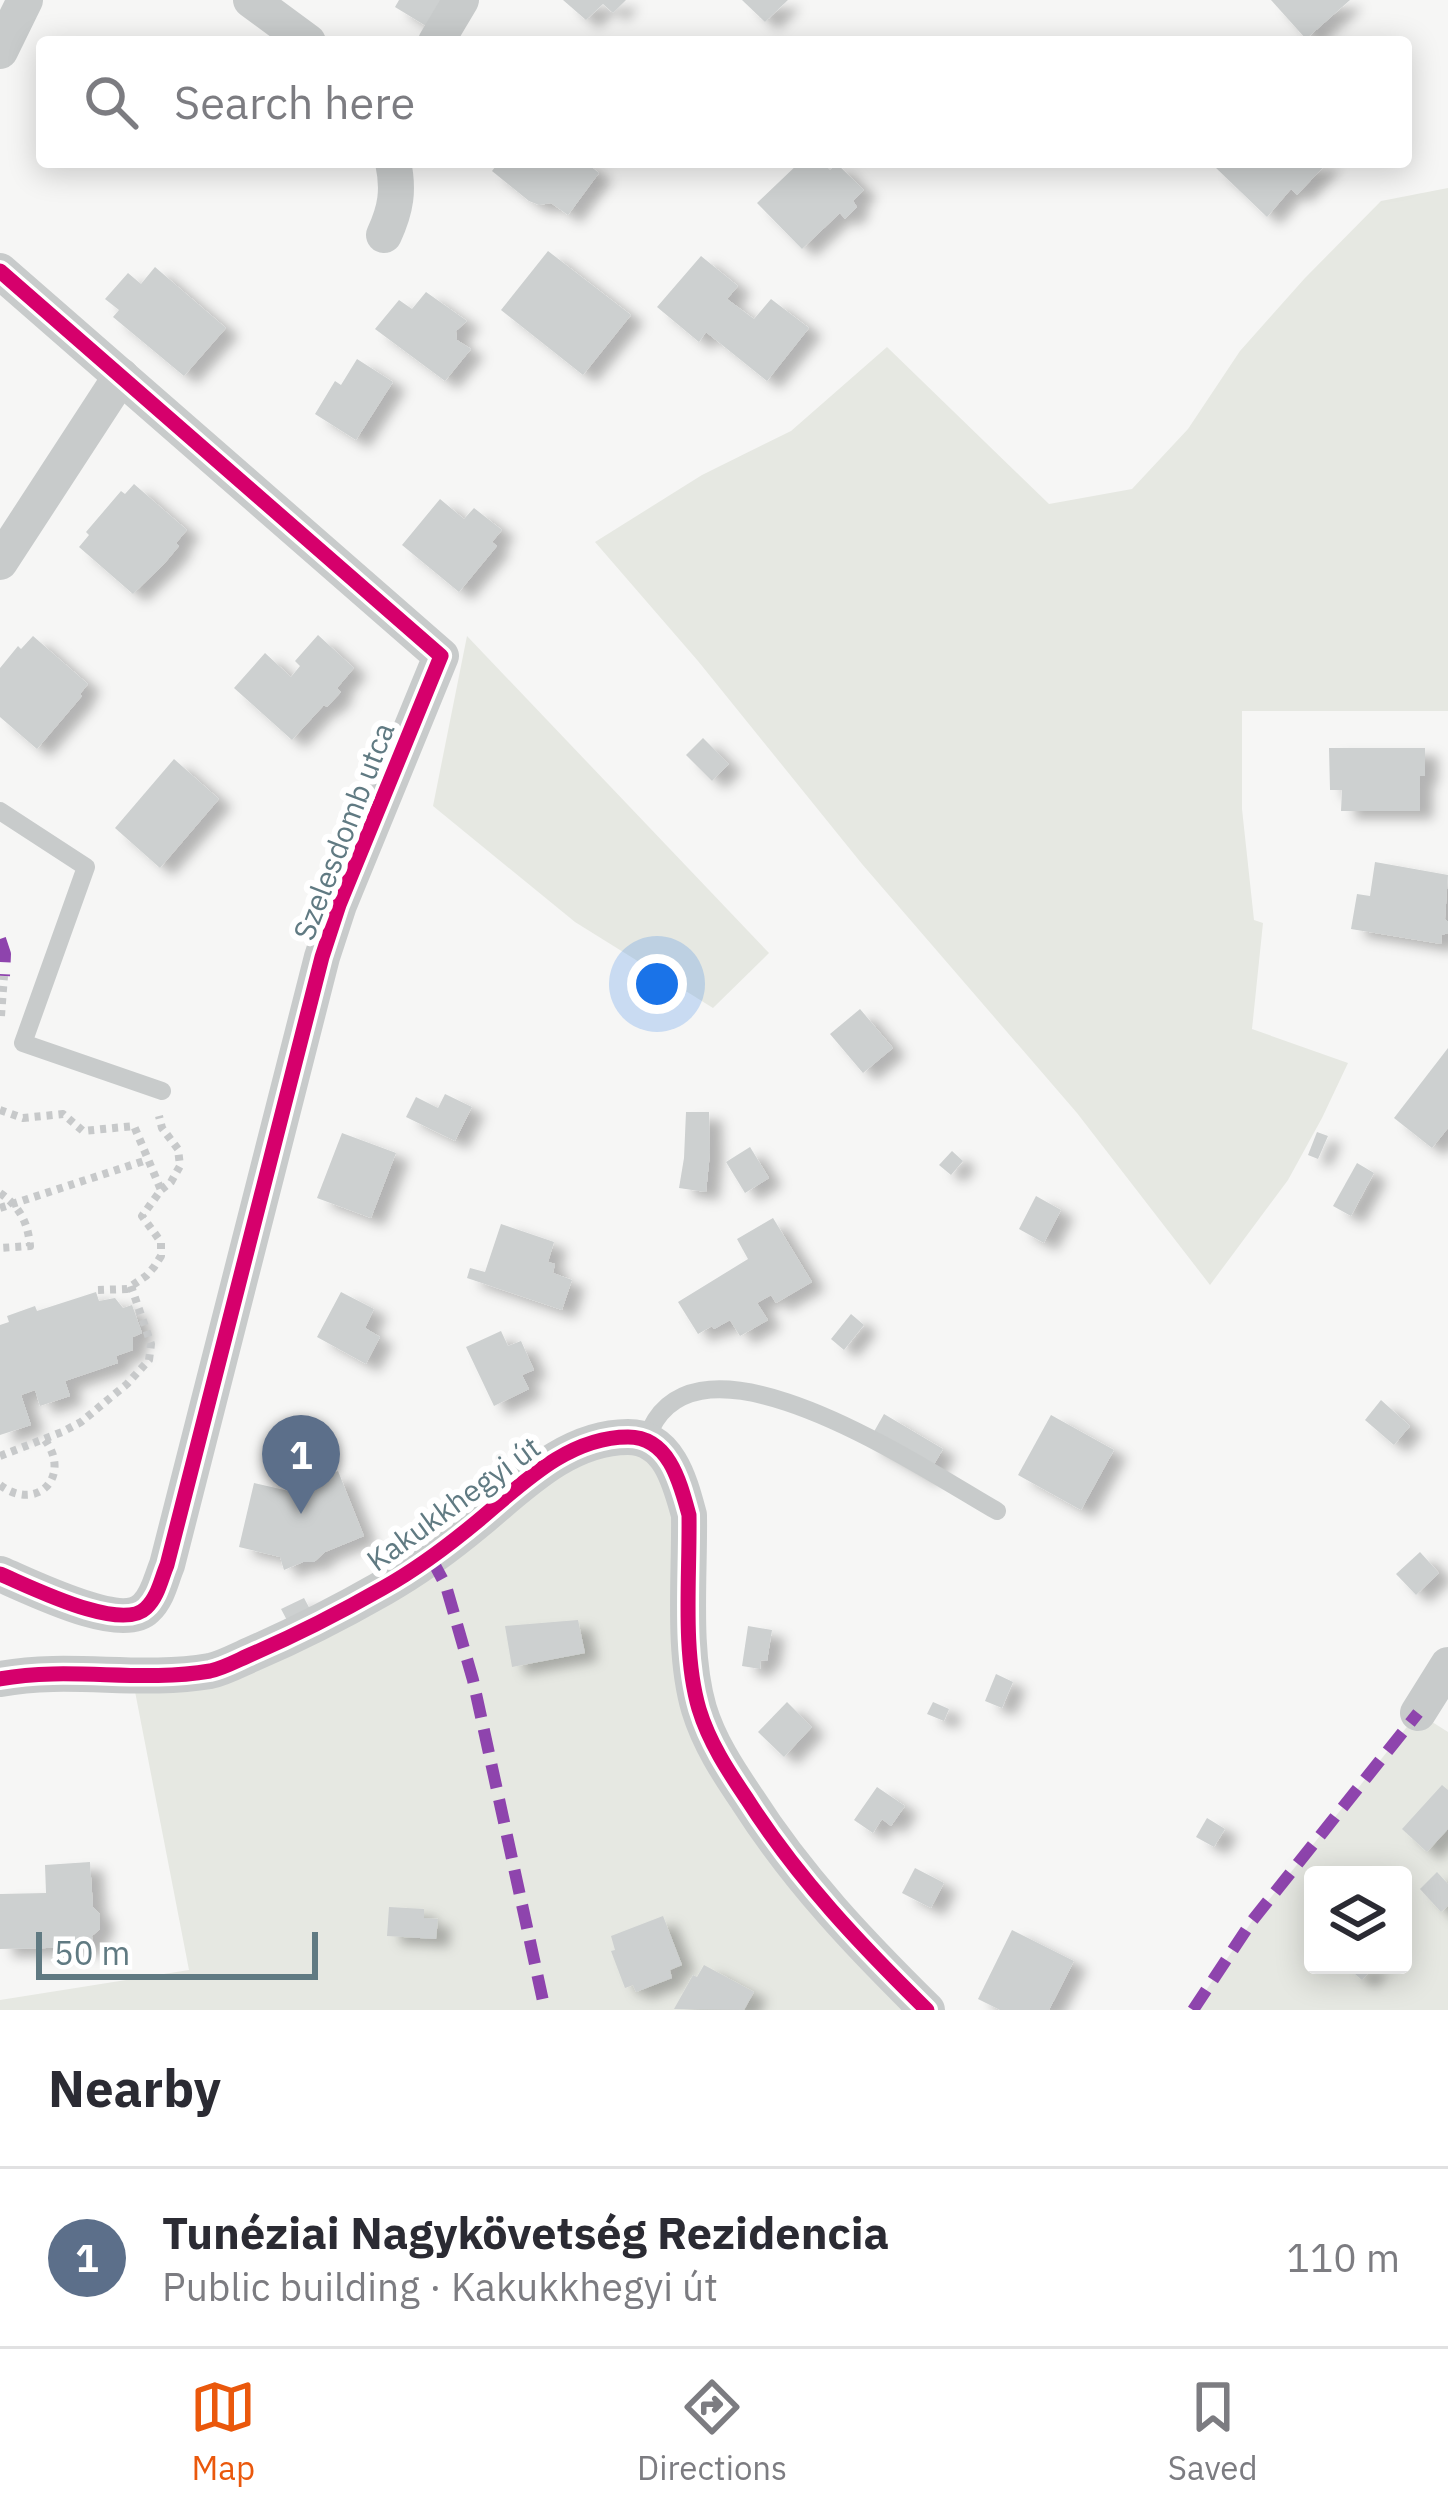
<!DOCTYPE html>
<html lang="en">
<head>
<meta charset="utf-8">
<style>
  :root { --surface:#fff; --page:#f7f7f7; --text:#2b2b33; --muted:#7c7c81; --line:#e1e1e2; --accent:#ea580c }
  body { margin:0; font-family:"IBM Plex Sans",sans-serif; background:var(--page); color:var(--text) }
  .controls { position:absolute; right:36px; bottom:36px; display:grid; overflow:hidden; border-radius:12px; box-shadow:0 6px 30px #0003 }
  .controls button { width:108px; height:108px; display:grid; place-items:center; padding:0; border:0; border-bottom:3px solid var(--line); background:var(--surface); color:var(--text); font:60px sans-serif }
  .scale { position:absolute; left:36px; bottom:30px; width:282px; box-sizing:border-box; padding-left:12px; border:6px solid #607a82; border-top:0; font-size:33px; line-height:42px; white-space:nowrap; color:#607a82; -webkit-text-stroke:9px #fff; paint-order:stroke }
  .you { position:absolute; left:657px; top:984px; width:42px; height:42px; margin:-30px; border:9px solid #fff; border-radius:50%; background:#1a73e8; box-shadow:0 0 0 18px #1a73e833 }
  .badge { display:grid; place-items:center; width:78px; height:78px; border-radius:50%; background:var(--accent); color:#fff; font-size:39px; font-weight:700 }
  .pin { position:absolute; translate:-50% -99px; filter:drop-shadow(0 3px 6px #0008) }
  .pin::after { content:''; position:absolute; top:63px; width:42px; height:36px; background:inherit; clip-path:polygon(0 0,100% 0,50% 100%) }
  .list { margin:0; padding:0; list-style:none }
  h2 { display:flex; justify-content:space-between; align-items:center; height:156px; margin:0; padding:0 48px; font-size:51px }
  h2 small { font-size:39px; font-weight:400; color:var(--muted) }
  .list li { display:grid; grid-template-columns:78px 1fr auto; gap:36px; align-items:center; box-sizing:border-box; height:180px; padding:0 48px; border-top:3px solid var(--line) }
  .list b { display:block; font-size:45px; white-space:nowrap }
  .list p { margin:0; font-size:39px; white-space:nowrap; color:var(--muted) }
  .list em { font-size:39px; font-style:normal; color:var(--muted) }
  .icon { flex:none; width:66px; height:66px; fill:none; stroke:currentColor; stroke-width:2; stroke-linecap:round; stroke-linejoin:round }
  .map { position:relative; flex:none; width:1448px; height:2010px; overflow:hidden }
  .search { position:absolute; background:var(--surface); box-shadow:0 6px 30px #0003; left:36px; right:36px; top:36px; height:132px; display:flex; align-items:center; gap:30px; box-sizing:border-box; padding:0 42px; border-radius:12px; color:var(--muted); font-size:45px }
  .sheet { height:336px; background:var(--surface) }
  nav { display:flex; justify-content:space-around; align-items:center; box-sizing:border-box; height:168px; border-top:3px solid var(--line); background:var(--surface); font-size:33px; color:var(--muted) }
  nav a { display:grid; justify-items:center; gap:6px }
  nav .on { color:var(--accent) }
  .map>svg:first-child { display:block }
</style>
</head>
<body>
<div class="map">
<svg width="1448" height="2010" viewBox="0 0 1448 2010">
  <defs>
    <filter id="shadow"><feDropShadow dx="13" dy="8" stdDeviation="6" flood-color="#0004"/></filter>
  </defs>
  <rect width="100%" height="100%" fill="#f6f6f5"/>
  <g fill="#e6e8e2" fill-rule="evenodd">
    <polygon points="1448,188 1448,711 1242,711 1242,809 1254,920 1263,923 1252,1029 1348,1063 1322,1118 1288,1180 1210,1285 1077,1113 862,864 698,661 595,542 702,475 791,431 887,347 1049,504 1132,489 1188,429 1240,351 1305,278 1381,201"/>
    <polygon points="467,636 769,953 713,1008 575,922 433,806"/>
    <polygon points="589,1442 664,1451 710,1737 927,2010 0,2010 0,2000 189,1970 132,1676 214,1670"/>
    <path d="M 1418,1713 L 1448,1732 L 1448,2010 L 1193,2010 L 1252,1921 ZM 1313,1875 L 1403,1875 L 1403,1965 L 1313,1965 Z"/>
  </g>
  <g fill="#cdd0d0" filter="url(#shadow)">
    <polygon points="399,0 443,0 426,26 395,7"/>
    <polygon points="563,0 626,0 613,13 603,4 586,20"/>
    <polygon points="742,0 788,0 765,22"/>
    <polygon points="1271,0 1350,0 1306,39"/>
    <polygon points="499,162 585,162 599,173 568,215 551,203 539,205 529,201 492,171"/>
    <polygon points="800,162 822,162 830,170 837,164 864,190 853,201 857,207 845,219 840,213 802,249 757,203"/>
    <polygon points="1220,162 1328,162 1297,195 1291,189 1267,217 1215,167"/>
    <polygon points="548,251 631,315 583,375 501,310"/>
    <polygon points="701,256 738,286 727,299 754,319 771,299 809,328 767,381 706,332 699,342 657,307"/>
    <polygon points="155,267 226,328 184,376 113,317 119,310 105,299 128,273 141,284"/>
    <polygon points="426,292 467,321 456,331 457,340 471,349 445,381 375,329 399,300 412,309"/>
    <polygon points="357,359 393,382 356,440 315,414 335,381 341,385"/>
    <polygon points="134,484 187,530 176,543 179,546 164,564 133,594 79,547 89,535 86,532 121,491 125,494"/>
    <polygon points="440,499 464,519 474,508 502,530 492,542 497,546 459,592 402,545"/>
    <polygon points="318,635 354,668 337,688 341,692 327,707 324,705 292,740 234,688 265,653 291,677 300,666 295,661"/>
    <polygon points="33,636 88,684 80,694 82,696 37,749 0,717 0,668 18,646 21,649"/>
    <polygon points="703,738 729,764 712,781 686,755"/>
    <polygon points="1329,748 1425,748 1425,776 1420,776 1420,811 1341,811 1342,790 1330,790"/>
    <polygon points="174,759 219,799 160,868 115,828"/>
    <polygon points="1375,862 1448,875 1445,919 1448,922 1448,933 1442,935 1441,944 1351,929 1357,894 1370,896"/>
    <polygon points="860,1009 893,1048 863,1073 830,1034"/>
    <polygon points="1448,1048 1448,1128 1432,1148 1394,1118"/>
    <polygon points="445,1094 472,1107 455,1141 406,1117 416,1097 438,1108"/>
    <polygon points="686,1112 709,1112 710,1153 706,1192 679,1188 684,1158"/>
    <polygon points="1317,1132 1328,1136 1318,1159 1308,1155"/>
    <polygon points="342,1133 396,1153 371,1218 317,1198"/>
    <polygon points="750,1147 769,1178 745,1193 726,1162"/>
    <polygon points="952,1151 963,1161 951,1175 939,1165"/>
    <polygon points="1357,1163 1374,1173 1351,1216 1333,1206"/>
    <polygon points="1036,1196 1061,1210 1044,1243 1019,1229"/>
    <polygon points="773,1218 812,1282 776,1303 771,1295 757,1303 768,1320 740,1336 730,1320 714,1329 712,1326 698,1334 678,1302 748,1259 737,1239"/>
    <polygon points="501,1224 554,1242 548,1262 555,1264 553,1273 572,1280 562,1310 467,1278 470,1268 485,1272"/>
    <polygon points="96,1292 99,1301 115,1298 123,1308 132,1305 142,1333 133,1337 133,1350 116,1356 118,1363 65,1381 70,1396 40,1406 35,1390 21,1395 31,1425 0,1435 0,1325 9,1322 7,1316 35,1306 37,1311"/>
    <polygon points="341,1292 374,1309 365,1328 380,1337 366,1364 317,1337"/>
    <polygon points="851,1314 864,1325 844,1350 831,1339"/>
    <polygon points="501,1331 508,1346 521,1341 534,1370 522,1375 529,1389 494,1406 466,1347"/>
    <polygon points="1381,1400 1410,1426 1394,1445 1365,1420"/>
    <polygon points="884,1414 943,1449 926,1478 867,1444"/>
    <polygon points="1051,1415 1114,1450 1081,1510 1018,1475"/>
    <polygon points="338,1471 364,1536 325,1552 314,1562 303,1562 284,1570 280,1557 239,1547 254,1483 289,1491"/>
    <polygon points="1420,1552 1439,1573 1416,1595 1396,1574"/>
    <polygon points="304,1598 312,1613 289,1624 281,1609"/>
    <polygon points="578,1620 585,1653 512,1667 505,1626"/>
    <polygon points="748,1626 772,1630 767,1661 761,1660 760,1669 742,1666"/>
    <polygon points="996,1674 1013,1682 1002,1708 985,1701"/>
    <polygon points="787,1702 812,1727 784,1757 758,1732"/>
    <polygon points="933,1702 949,1709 944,1721 927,1714"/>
    <polygon points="1442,1785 1448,1790 1448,1829 1427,1852 1402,1829"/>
    <polygon points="877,1787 905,1806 891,1826 882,1819 873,1833 854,1820"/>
    <polygon points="1207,1818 1225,1829 1214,1847 1196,1837"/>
    <polygon points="90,1862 93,1907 100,1914 100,1929 92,1936 93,1947 0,1949 0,1894 46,1893 45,1865"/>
    <polygon points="915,1868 944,1883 931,1908 902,1893"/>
    <polygon points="1437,1872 1448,1884 1448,1906 1441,1912 1420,1889"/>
    <polygon points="389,1907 424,1909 424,1918 438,1919 436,1939 387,1936"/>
    <polygon points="663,1916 682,1965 670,1970 672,1978 636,1992 633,1985 625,1988 611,1951 615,1950 611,1936"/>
    <polygon points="1012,1930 1074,1961 1049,2010 1000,2010 978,1999"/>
    <polygon points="704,1965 754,1992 744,2010 674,2009 693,1975 697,1977"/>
    <polygon points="1345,1965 1376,1965 1362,1980"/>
  </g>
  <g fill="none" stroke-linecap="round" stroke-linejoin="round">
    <g stroke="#c7c9ca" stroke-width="8" stroke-dasharray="6 6" stroke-linecap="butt">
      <polyline points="1,1016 4,976"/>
      <polyline points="0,1110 23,1118 63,1114 83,1131 134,1126 161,1190"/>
      <path d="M 0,1193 C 19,1206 28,1222 30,1246 L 0,1248"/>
      <polyline points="0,1208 147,1160"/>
      <polyline points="98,1290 127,1289 146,1276 154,1267 161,1256 161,1242 142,1216 161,1190 171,1182 180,1166 178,1149 162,1128 159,1116"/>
      <polyline points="0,1456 62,1432 81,1422 127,1384 149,1360 151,1344 131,1286"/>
      <path d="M 0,1485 C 37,1513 72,1476 45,1440"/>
    </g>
    <g stroke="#c8cbcb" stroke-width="18">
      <polyline points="0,811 86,867 23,1043 162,1091"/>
      <path d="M 647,1438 C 692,1309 929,1473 997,1511"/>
    </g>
    <g stroke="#c8cbcb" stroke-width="36">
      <polyline points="251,0 308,42"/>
      <polyline points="436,42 461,0"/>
      <polyline points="0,51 25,0"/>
      <path d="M 384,235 C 396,209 399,190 393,162"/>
      <path d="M 0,271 L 441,656 L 339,905 L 322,957 L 167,1565 C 161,1579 158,1597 146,1608 C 121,1633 29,1586 0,1574"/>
      <polyline points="0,562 121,376"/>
      <path d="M 0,1679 C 69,1666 140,1683 210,1671 C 224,1668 238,1660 252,1654 C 296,1635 341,1612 383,1588 C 417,1569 449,1545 479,1520 C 522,1484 568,1437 628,1437 C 669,1437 680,1482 689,1515 C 690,1576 682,1651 699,1709 C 709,1742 728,1771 747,1799 C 798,1879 860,1944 927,2010"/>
      <polyline points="1418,1713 1448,1665"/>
    </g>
    <g stroke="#8e44ad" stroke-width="12" stroke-dasharray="24 12" stroke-linecap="butt">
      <polyline points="0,939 5,954 4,976"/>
      <polyline points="431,1558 446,1586 473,1680 545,2010"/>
      <polyline points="1193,2010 1252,1921 1418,1713"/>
    </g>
    <g stroke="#fff" stroke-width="22">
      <g id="cycleway">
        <path d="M 0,271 L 441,656 L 339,905 L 322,957 L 167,1565 C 161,1579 158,1597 146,1608 C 121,1633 29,1586 0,1574"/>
        <path d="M 0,1679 C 69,1666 140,1683 210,1671 C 224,1668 238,1660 252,1654 C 296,1635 341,1612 383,1588 C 417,1569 449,1545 479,1520 C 522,1484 568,1437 628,1437 C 669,1437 680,1482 689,1515 C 690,1576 682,1651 699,1709 C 709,1742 728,1771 747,1799 C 798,1879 860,1944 927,2010"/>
      </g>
    </g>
    <use href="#cycleway" stroke="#d6006c" stroke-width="15"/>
  </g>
  <g text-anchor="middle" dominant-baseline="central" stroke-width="12" stroke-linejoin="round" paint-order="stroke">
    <g font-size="30" fill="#607a82" stroke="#fff">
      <text transform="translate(343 831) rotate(-69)">Szelesdomb utca</text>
      <text transform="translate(453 1503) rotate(-36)">Kakukkhegyi út</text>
    </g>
  </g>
</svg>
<div class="controls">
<button><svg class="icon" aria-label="layers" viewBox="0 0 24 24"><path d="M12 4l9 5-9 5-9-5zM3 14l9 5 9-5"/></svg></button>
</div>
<div class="scale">50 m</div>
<div class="you"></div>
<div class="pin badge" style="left:301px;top:1514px;background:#5c6f8a">1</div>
<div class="search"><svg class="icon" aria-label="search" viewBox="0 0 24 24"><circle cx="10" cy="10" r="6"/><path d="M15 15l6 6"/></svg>Search here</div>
</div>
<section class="sheet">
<h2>Nearby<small></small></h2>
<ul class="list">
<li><span class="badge" style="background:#5c6f8a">1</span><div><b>Tunéziai Nagykövetség Rezidencia</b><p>Public building · Kakukkhegyi út</p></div><em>110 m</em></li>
</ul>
</section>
<nav>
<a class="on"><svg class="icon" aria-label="map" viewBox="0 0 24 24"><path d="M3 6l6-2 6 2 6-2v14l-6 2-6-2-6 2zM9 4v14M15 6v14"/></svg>Map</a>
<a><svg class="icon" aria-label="directions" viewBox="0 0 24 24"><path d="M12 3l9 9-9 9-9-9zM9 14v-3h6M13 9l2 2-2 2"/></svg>Directions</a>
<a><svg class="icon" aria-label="saved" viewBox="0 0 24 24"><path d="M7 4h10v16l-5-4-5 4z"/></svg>Saved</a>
</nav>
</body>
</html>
